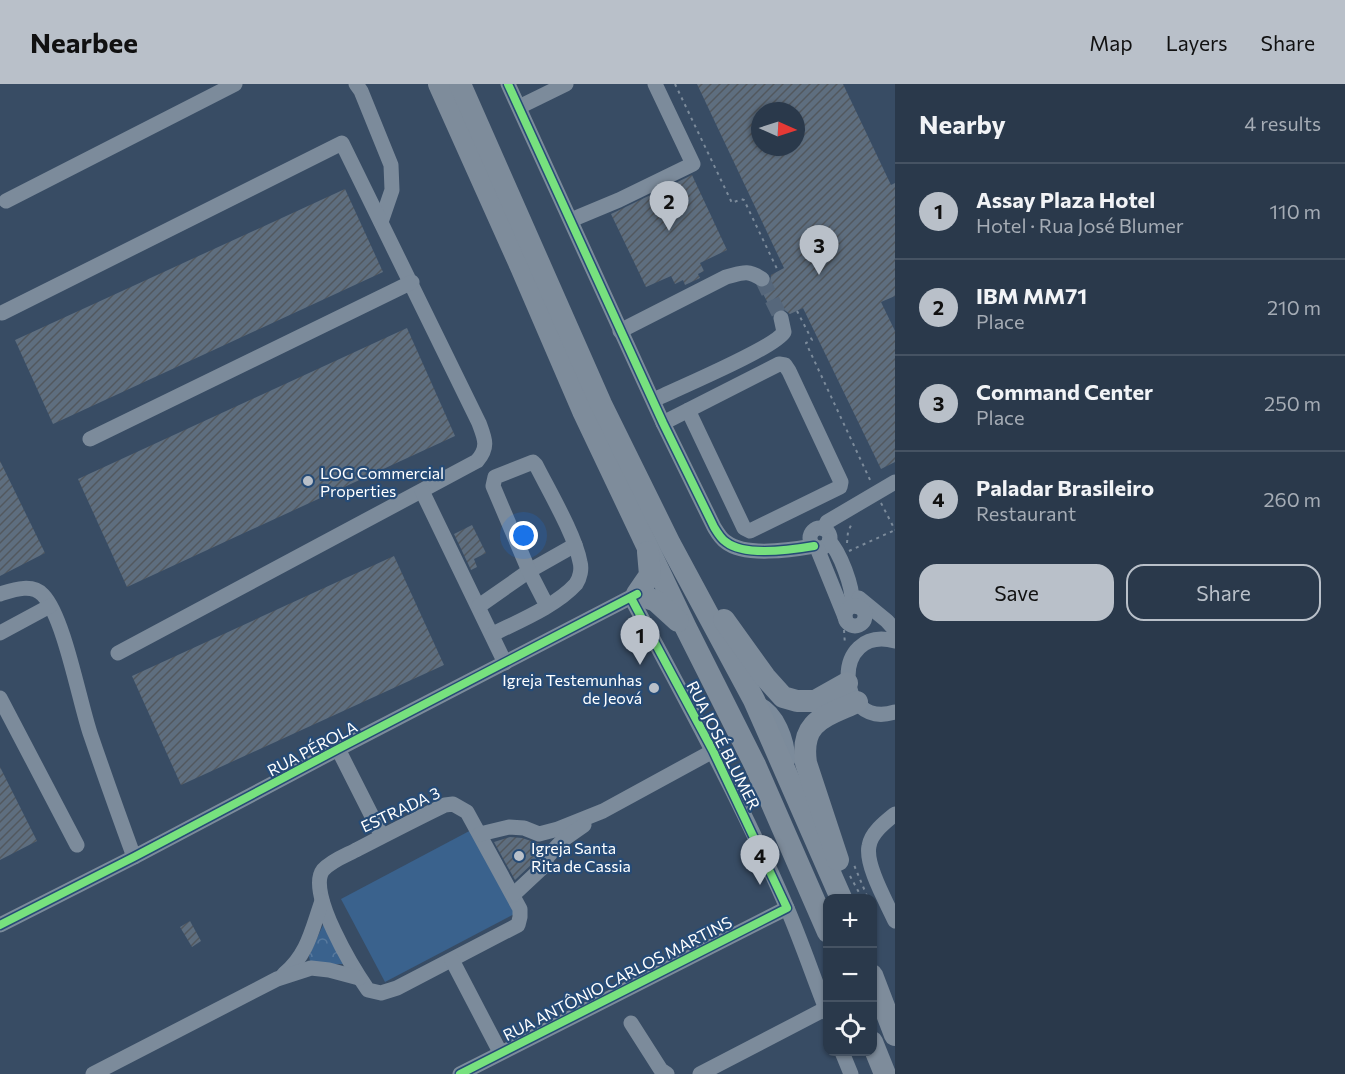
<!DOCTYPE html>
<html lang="en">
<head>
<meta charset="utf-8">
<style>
  :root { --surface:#2a394b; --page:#324052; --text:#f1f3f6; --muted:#a5acb5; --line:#465363; --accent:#b9c0c9 }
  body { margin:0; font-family:Commissioner,sans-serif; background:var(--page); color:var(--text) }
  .controls { position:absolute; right:18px; bottom:18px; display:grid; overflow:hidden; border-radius:12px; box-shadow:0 2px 4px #0004 }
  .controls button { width:54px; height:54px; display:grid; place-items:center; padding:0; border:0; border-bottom:2px solid var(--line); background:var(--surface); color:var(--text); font:30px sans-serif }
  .compass { position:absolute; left:751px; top:18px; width:54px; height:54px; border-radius:50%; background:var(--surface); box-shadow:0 2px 4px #0004; rotate:93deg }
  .you { position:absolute; left:524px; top:452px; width:21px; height:21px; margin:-15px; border:4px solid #fff; border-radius:50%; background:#1a73e8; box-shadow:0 0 0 9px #1a73e833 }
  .badge { display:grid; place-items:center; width:39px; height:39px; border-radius:50%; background:var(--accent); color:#111; font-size:20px; font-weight:700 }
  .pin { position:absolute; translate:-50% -50px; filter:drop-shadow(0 2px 3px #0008) }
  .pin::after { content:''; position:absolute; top:32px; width:21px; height:18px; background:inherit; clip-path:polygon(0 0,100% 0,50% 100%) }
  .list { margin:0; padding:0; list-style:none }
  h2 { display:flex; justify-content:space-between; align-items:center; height:78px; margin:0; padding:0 24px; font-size:26px }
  h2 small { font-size:20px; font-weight:400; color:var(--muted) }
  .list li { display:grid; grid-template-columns:39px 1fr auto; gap:18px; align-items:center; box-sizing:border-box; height:96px; padding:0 24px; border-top:2px solid var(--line) }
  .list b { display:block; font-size:22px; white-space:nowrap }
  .list p { margin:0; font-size:20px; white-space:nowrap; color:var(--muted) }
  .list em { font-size:20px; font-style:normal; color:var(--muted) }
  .actions { display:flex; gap:12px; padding:18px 24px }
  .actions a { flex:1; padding:14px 0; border:2px solid var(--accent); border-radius:18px; text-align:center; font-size:21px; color:var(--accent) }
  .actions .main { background:var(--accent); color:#111 }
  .icon { flex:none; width:33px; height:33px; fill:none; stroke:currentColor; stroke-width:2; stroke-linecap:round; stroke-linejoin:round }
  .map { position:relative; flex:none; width:895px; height:990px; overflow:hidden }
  header { display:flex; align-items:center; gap:36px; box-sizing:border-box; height:84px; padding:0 30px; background:var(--accent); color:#111 }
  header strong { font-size:28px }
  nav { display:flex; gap:33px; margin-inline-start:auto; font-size:21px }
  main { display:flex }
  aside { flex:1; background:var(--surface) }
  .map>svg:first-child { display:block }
</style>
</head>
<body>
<header>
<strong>Nearbee</strong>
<nav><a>Map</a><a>Layers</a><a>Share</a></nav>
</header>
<main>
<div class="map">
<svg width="895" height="990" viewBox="0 0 895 990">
  <defs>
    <pattern id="park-crowns" width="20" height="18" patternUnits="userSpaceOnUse" patternTransform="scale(1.5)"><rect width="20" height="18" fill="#3a628d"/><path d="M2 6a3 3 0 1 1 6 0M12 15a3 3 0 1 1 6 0" fill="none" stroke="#587a9e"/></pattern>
    <pattern id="building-hatch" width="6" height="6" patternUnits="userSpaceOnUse" patternTransform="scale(1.5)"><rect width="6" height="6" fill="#5e6e7f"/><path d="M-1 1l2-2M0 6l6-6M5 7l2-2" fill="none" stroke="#52585e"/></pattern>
  </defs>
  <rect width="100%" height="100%" fill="#384c64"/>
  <polygon fill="#3a628d" points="475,744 518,828 385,898 341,815"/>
  <polygon fill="url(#park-crowns)" points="326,840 345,880 315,880 310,877 309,872 323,841"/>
  <g fill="url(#building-hatch)" fill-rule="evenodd">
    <path d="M 697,0 L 843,0 L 891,101 L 895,99 L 895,212 L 881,218 L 895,247 L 895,378 L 881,385 L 803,224 L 790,230 L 783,225 L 778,225 L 773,229 L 760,204 L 766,204 L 770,200 L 771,191 L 784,184 ZM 760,27 L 796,27 L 796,63 L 760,63 Z"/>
    <polygon points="692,91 727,166 700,179 704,187 698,190 700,194 685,201 683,196 675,200 671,192 646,203 611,130"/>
    <polygon points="345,105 383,188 53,340 15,256"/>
    <polygon points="407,244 455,352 127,503 78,395"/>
    <polygon points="0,377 45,469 0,492"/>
    <polygon points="472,441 486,469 474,475 477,483 471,486 454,450"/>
    <polygon points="394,472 444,581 181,701 132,592"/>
    <polygon points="0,683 37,757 0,776"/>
    <polygon points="510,753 522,754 540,760 540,766 535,777 515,796 494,758"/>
    <polygon points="190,837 201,857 192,863 180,843"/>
  </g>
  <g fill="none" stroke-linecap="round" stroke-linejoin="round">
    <polyline stroke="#56677b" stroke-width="15" stroke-dasharray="15 8" stroke-linecap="butt" points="762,195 781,234"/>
    <g stroke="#7c8b9b" stroke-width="2" stroke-dasharray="3 4.5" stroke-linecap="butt">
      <polyline points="675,0 732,119 741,115 744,116 778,187"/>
      <polyline points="797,227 812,256 806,259 871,398"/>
      <polyline points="881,419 895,446"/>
      <polyline points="847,459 848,448 852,439"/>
      <polyline points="849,467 895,446"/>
      <polyline points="844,546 845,561"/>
      <polyline points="850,792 862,814 867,812 854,781"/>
    </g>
    <g stroke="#7c8b9b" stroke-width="15">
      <polyline points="356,0 361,7 391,81 392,106 381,138"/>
      <path d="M 508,0 L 663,339 L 714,443 C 717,448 721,455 726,458 C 745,473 791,466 814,462"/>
      <polyline points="519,23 566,0"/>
      <polyline points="6,117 235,0"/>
      <polyline points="571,136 619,116 693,80 655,0"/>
      <path d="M 2,229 L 342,59 L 479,339 C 485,355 489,363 477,377 L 118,569"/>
      <path d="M 620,247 L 726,193 C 742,189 747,185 762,195"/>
      <path d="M 654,316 C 676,305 775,264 784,248 L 781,234"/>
      <polyline points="663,339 779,280 785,281 789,287 841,398 840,403 750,447 744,444 688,326"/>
      <polyline points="90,355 412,198"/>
      <polyline points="422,407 505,579"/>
      <circle cx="820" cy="454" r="10"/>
      <polyline points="824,445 827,438 895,398"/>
      <path d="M 829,457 C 840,468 853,503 852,518 L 858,523"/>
      <polyline points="817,464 845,533"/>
      <path d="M 0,510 C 13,506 32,499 43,511 C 64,533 79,616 90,649 C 104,690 119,732 134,773"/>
      <path d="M 631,514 C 686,616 741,717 787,824 C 802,859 814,895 828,930"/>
      <polyline points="859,514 887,537 895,546"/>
      <polyline points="479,522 529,487 575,461"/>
      <circle cx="855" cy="532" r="10"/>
      <polyline points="0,549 50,522"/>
      <path d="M 493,550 C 519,537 556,522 576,500 C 580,494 582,485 580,478 C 575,451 549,407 536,381 L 533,378 L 495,393 L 493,402 L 529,487 L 547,522"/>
      <path d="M 895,557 C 830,540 835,647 895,628"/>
      <polyline points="0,614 77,761"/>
      <path d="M 759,620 C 778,630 787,655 788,676"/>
      <polyline points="338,665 382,752"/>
      <path d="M 453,720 L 467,728 L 520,825 L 520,833 L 518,841 L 397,904 L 381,909 L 368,906 C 354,886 306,808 323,786 C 332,776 347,771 358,765 C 387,750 416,735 445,721 Z"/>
      <path d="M 895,730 C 885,738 871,749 869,762 C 865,781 887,819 895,837"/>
      <polyline points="480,750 509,743 524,744 539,750 558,745 603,727 713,667"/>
      <polyline points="513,811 543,783 548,772 564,755 584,741"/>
      <polyline points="0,841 134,773 338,665 637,510"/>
      <polyline points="452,876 500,968"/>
      <path d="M 284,890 C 308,870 312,845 322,817"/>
      <polyline points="631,939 661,986 667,990"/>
      <polyline points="842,968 851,990"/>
      <polyline points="93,990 277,895 311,884 329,886 359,894"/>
      <polyline points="460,990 787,824"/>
      <polyline points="700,990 825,925"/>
    </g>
    <g stroke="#7e8c9b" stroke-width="22">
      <polyline points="439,0 521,183 583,327 686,544 755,681 828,848"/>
      <polyline points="460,0 601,320 670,460 754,616 841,814"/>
      <polyline points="648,468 650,491 637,510 656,517 678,537"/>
      <polyline points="724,536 765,593 783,613 797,617 815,617 847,599"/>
      <path d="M 838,776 L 806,679 C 800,637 824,633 857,618"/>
      <polyline points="872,891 895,951"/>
      <polyline points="872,958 885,990"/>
    </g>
    <g stroke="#264b76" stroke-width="11">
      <g id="cycleway">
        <path d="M 508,0 L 663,339 L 714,443 C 717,448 721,455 726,458 C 745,473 791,466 814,462"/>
        <polyline points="0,841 134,773 338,665 637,510"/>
        <polyline points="460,990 787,824 713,667 631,514"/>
      </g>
    </g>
    <use href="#cycleway" stroke="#77e17e" stroke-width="8"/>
  </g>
  <g fill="#b9c0c9" stroke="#264b76" stroke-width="2">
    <circle cx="308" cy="397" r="6"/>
    <circle cx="654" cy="604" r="6"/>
    <circle cx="519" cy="772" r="6"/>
  </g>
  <g text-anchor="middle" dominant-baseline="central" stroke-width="4.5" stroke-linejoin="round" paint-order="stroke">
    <g font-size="16" fill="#fff" stroke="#264b76" text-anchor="start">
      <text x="320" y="388">LOG Commercial<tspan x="320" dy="18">Properties</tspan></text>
      <text x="642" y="595" text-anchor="end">Igreja Testemunhas<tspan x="642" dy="18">de Jeová</tspan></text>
      <text x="531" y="763">Igreja Santa<tspan x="531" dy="18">Rita de Cassia</tspan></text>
    </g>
    <g font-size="16" fill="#fff" stroke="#264b76">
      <text transform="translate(724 661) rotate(63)">RUA JOSÉ BLUMER</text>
      <text transform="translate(312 664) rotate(-28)">RUA PÉROLA</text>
      <text transform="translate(400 725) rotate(-25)">ESTRADA 3</text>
      <text transform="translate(617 894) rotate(-27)">RUA ANTÔNIO CARLOS MARTINS</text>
    </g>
  </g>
</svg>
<div class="controls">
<button>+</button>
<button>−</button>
<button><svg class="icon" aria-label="locate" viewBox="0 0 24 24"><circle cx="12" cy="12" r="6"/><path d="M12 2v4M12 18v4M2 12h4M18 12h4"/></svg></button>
</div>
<svg class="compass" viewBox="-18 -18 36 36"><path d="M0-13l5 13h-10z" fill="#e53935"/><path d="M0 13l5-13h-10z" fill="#a5acb5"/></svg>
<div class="you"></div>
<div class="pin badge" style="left:640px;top:581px">1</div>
<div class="pin badge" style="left:669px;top:147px">2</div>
<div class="pin badge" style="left:819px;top:191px">3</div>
<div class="pin badge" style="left:760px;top:801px">4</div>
</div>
<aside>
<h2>Nearby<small>4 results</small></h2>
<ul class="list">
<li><span class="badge">1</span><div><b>Assay Plaza Hotel</b><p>Hotel · Rua José Blumer</p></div><em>110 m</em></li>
<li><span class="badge">2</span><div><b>IBM MM71</b><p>Place</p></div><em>210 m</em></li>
<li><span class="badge">3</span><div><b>Command Center</b><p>Place</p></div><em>250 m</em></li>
<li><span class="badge">4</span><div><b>Paladar Brasileiro</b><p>Restaurant</p></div><em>260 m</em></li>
</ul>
<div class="actions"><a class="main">Save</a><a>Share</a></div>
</aside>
</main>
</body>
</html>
